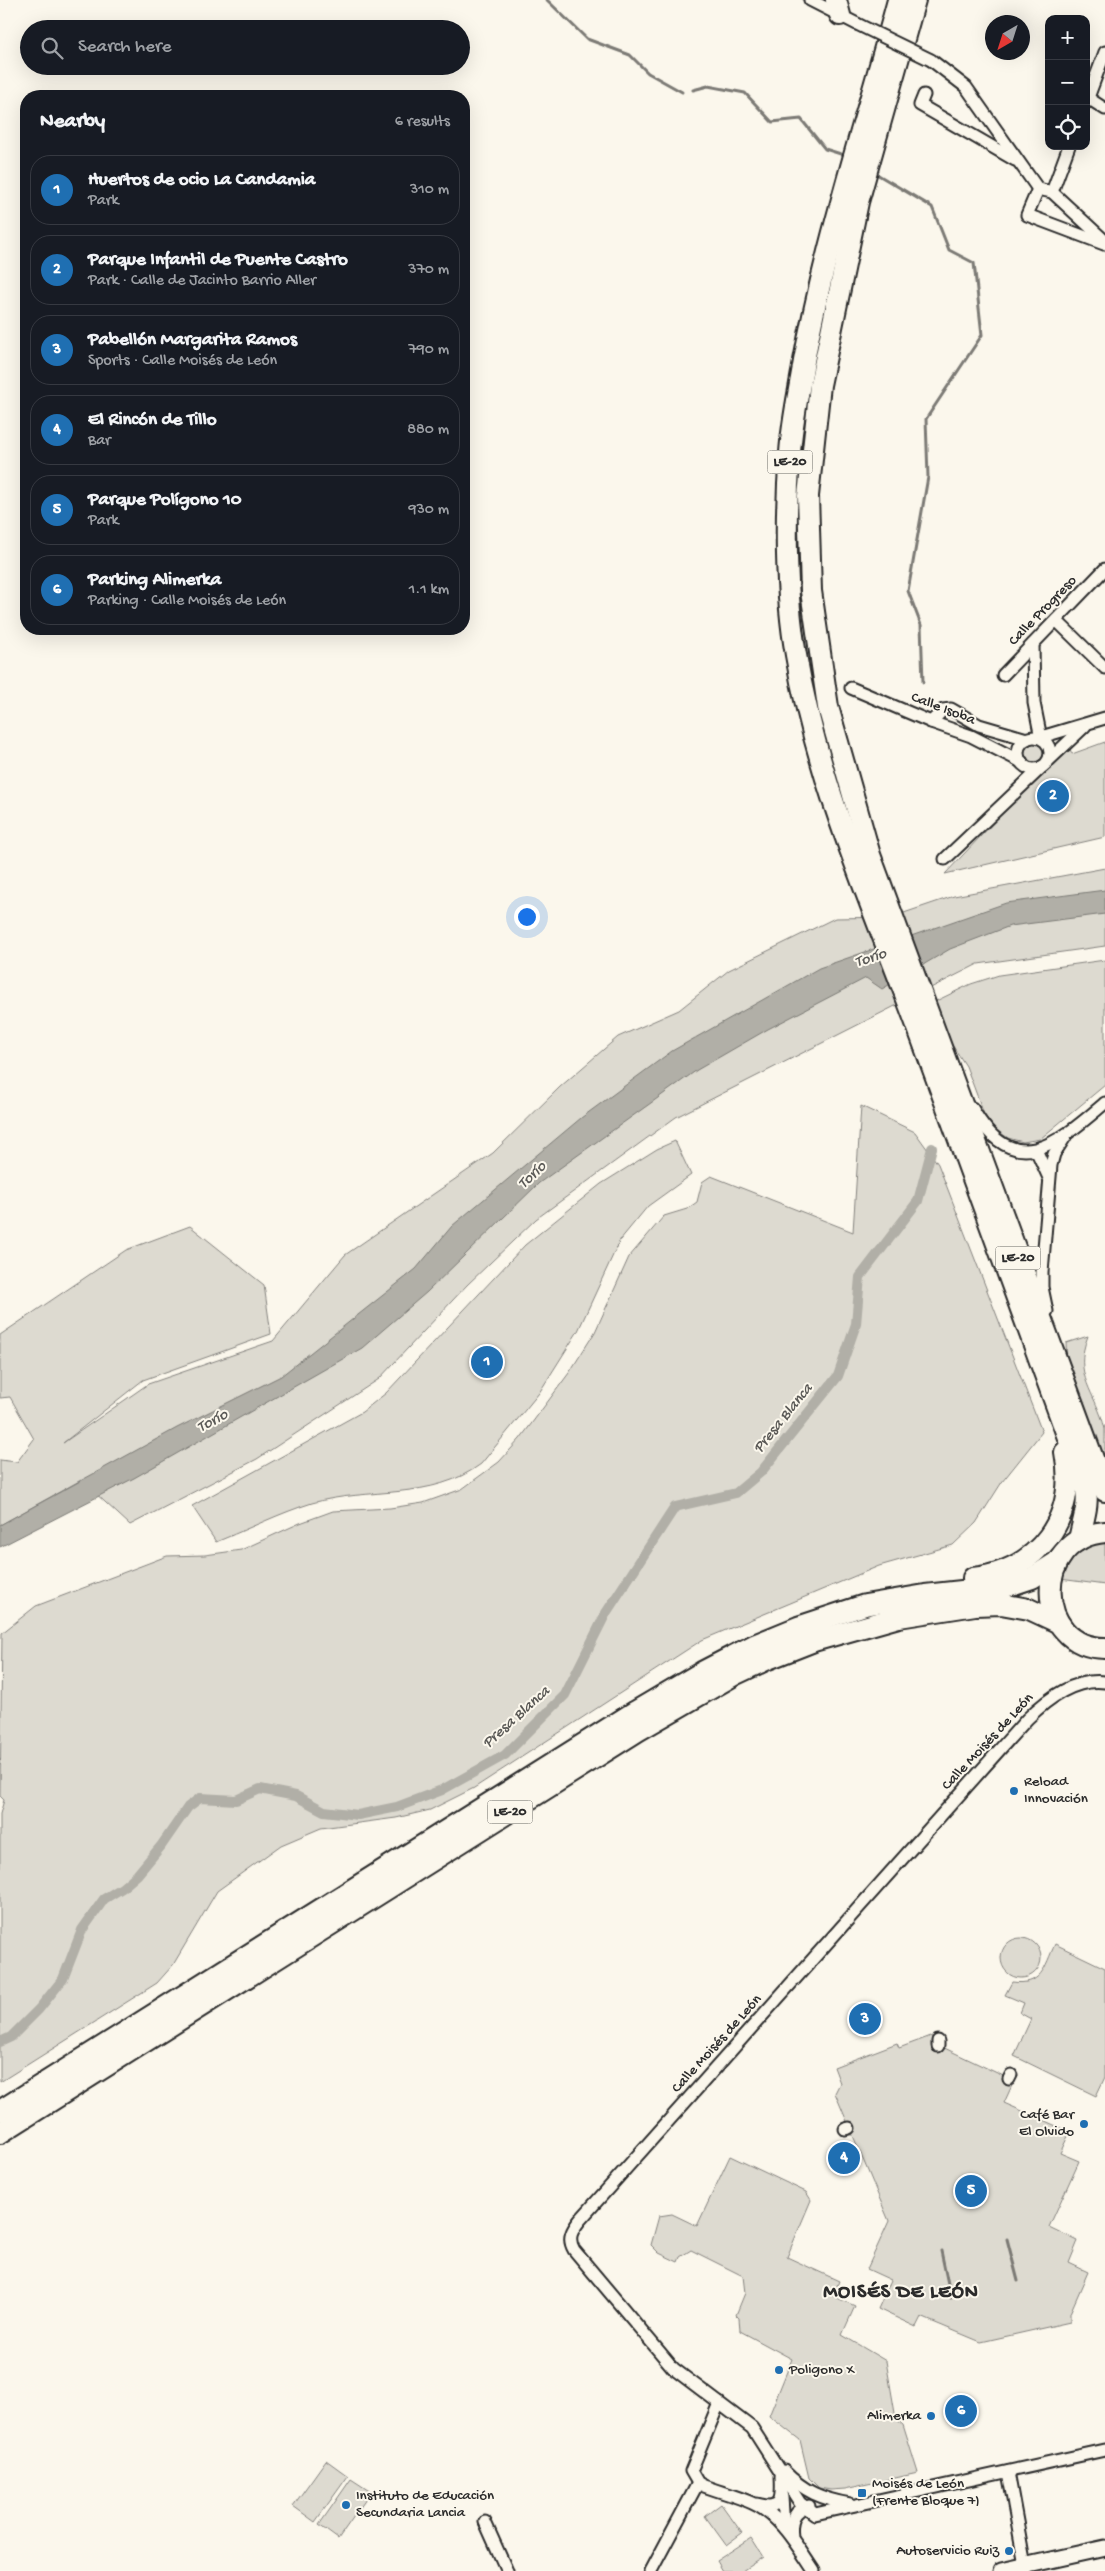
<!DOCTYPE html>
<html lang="en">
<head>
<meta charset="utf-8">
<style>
  :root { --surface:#171b24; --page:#20242c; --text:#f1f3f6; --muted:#9ea1a6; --line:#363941; --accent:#1f6fb2 }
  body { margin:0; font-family:"Gochi Hand",sans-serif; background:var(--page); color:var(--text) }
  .controls { position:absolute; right:15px; top:15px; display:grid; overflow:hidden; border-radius:10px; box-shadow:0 5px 20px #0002 }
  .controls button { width:45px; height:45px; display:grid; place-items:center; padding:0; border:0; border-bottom:1px solid var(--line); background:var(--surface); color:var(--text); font:25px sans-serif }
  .compass { position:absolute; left:985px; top:15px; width:45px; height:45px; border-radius:50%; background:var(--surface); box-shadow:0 5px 20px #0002; rotate:219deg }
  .you { position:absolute; left:526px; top:916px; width:18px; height:18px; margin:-12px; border:4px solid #fff; border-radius:50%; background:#1a73e8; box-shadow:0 0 0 8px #1a73e833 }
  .badge { display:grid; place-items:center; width:32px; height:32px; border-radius:50%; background:var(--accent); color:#fff; font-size:16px; font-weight:700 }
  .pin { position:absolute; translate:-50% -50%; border:2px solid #fff; box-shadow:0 1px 5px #0006 }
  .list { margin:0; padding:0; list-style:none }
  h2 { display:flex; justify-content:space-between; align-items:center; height:65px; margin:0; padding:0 20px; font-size:21px }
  h2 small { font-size:16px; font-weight:400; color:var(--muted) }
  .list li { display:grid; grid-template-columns:32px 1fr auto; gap:15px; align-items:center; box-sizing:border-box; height:70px; margin:0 10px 10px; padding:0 10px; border:1px solid var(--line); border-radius:20px }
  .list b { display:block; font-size:19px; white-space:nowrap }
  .list p { margin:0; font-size:16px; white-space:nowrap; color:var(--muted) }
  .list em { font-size:16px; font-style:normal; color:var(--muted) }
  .icon { flex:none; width:28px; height:28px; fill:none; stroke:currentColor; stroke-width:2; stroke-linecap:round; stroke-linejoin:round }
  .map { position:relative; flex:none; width:1105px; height:2571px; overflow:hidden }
  .search { position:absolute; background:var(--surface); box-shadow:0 5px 20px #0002; left:20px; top:20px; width:450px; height:55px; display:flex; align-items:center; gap:12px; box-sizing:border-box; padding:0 18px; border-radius:28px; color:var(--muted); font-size:19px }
  .panel { position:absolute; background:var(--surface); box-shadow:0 5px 20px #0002; left:20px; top:90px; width:450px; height:545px; border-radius:20px }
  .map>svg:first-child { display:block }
</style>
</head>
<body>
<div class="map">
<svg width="1105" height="2571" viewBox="0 0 1105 2571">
  <rect width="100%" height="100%" fill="#fbf7ec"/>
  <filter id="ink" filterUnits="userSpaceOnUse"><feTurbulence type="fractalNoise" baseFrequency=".02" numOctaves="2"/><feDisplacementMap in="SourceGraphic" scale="10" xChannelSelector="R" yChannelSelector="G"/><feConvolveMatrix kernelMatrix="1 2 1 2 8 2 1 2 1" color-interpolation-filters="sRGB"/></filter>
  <g filter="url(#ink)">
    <g fill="#dddad0" stroke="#84827e">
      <circle cx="1034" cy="753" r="12"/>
      <polygon points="1105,742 1105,837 945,874 1068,744 1072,754"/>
      <polygon points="1105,868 1105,946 978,964 676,1117 536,1219 467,1285 379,1379 257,1459 130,1525 81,1480 0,1525 0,1460 17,1462 34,1439 10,1397 0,1398 0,1335 126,1250 190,1226 264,1285 271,1334 143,1380 63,1443 148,1384 273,1341 345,1255 493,1153 560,1087 618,1037 679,1010 729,970 835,918 892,917 954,896"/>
      <polygon points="1105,960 1105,1085 1040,1139 1023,1142 1008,1138 994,1128 984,1114 966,1066 945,1034 934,1002 971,984 999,975"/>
      <polygon points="861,1106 915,1132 938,1164 1042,1432 1002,1482 976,1523 953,1545 879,1566 702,1640 474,1788 430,1810 396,1818 321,1828 281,1845 217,1891 173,1965 157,1983 0,2082 0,1814 4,1800 0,1796 2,1633 36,1606 167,1556 205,1555 241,1550 300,1523 333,1511 390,1508 423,1503 462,1489 499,1462 520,1439 569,1373 595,1332 629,1257 664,1216 687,1209 697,1202 702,1182 711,1176 853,1232"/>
      <path d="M 675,1141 L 691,1175 L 648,1206 L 620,1240 L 578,1331 L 539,1393 L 481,1464 C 432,1501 368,1487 312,1503 C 280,1513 248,1529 216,1542 L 192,1506 L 362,1412 L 386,1393 L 525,1245 L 601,1184 L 657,1149 Z"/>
      <path d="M 1088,1336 C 1072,1376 1096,1392 1105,1429 C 1105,1440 1105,1453 1105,1464 L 1067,1362 L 1066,1343 Z"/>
      <polygon points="1105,1540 1105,1585 1060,1579 1079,1549"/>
      <circle cx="1021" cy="1958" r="20"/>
      <path d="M 1055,1944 L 1105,1968 L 1105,2077 L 1096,2096 L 1014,2056 L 1031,2019 L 1020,2013 L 1024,2003 L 1005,1995 L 1012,1982 C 1042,1986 1044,1968 1055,1944 Z"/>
      <polygon points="931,2036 936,2044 1014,2081 1004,2103 1070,2132 1060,2153 1079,2161 1049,2227 1078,2241 1069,2263 1088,2272 1070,2313 1070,2322 981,2342 921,2317 916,2327 878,2309 891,2280 867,2269 889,2221 835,2093 840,2083 834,2067 897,2043 899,2048"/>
      <polygon points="730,2156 806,2192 811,2200 787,2257 839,2281 833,2296 855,2306 842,2335 886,2361 896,2419 903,2425 918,2473 845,2489 831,2490 819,2488 809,2478 800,2440 769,2416 792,2359 740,2331 739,2318 736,2315 745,2293 743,2276 691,2250 680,2257 678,2262 659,2253 651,2245 659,2216 672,2214 697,2226"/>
      <polygon points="326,2460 348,2476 315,2522 293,2506"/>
      <polygon points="351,2479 371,2492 338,2539 319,2525"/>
      <polygon points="721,2504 742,2533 726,2545 705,2516"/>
      <polygon points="751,2538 763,2557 742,2571 722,2571 716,2561"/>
    </g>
    <polygon fill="#b1afa7" stroke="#7b7a75" points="1105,890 1105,914 1010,926 950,949 882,989 866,978 768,1029 697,1070 539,1183 427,1292 362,1348 134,1478 0,1547 0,1525 177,1428 281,1376 416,1269 452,1226 581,1118 672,1051 819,968 1006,903"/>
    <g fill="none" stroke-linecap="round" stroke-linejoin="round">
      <g stroke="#7b7a75" stroke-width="3">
        <polyline points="547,0 587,39 630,55 648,73 682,92"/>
        <polyline points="693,90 708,86 745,93 772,122 801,119 825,149 844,155"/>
        <polyline points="875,173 932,207 949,250 974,263 982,335 926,419 928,477 908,591 921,625 923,682"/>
        <polyline points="1007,2239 1018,2281"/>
        <polyline points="941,2251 951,2298"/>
      </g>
      <polyline stroke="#b1afa7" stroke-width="10" points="0,2042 11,2037 39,2009 63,1979 82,1930 104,1899 122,1888 137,1875 161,1846 188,1807 200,1798 236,1800 260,1789 296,1796 324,1811 358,1815 397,1807 442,1790 505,1755 565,1695 606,1613 675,1507 736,1493 761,1472 838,1376 856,1324 860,1277 918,1201 932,1148"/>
      <g stroke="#2b2b2b" stroke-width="15">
        <g id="street">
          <polyline points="810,0 857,24"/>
          <polyline points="931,60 966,87 1038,189 1052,192 1105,241"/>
          <polyline points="924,95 920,105 1015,160"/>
          <polyline points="1088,98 1105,109"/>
          <polyline points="1086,103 1105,52"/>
          <polyline points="1038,189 1027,215 1104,244"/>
          <polyline points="1052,192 1069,146"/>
          <polyline points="1056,620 1105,668"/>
          <polyline points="1033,644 1034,703 1041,738"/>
          <polyline points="1003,675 1105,569"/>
          <polyline points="851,688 931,722 971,736 1022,762"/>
          <polyline points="931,722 943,710 951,709 979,725 1027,739"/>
          <circle cx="1034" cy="753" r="16"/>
          <polyline points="1042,739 1048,735 1105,718"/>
          <polyline points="1048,761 1085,726"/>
          <polyline points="945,859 1043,766"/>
          <path d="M 972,1108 C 1014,1182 1057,1144 1105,1103"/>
          <polyline points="1033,1150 1038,1154 1049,1178"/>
          <polyline points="1047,1311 1042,1287 1042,1272 1051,1165 1054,1154 1065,1137"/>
          <path d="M 1105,1682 C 1075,1678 1047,1699 1027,1719 L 580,2220 C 572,2230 567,2238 574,2250 L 674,2369 L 752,2428 L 800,2503 L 815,2514 L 1105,2450"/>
          <polyline points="938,2046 938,2041"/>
          <polyline points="1009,2079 1011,2075"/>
          <polyline points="845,2129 849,2128"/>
          <path d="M 719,2403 L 691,2471 L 698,2483 L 704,2486 C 720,2492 737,2496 752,2503 C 781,2516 797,2546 814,2571"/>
          <path d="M 784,2471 C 804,2492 822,2499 850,2504"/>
          <polyline points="1008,2472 1026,2571"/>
          <polyline points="782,2497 784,2528"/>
          <path d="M 757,2504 C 783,2511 782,2498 781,2477"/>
          <polyline points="485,2522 507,2571"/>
          <path d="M 792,2537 C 790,2522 793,2510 809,2506"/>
          <polyline points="651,2571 698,2483"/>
        </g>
      </g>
      <g stroke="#2b2b2b" stroke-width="19">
        <polyline id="secondary" points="1001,2571 1105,2548"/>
      </g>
      <g stroke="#2b2b2b" stroke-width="24">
        <g id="highway">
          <polyline points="836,0 840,15"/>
          <path d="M 898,0 C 866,120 826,239 804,361 C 799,391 792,422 790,453 C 785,516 785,593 796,655 C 818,786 873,907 919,1031 C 975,1182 1029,1333 1085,1484 C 1090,1505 1083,1519 1079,1540"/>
          <polyline points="915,0 858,202 820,385 808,496 811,591 828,707 870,855 1105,1491"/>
          <path d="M 1105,1532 C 1031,1538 1034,1648 1105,1648"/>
          <path d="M 973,1578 C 1039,1570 1078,1518 1065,1452"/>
          <polyline points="0,2111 636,1711 702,1672 754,1645 798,1627 865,1605 925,1595 1008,1586 1032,1578 1057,1562"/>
          <polyline points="0,2133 639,1730 734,1675 768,1659 814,1641 899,1617 975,1605 1001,1604 1029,1609 1059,1623"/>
        </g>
      </g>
      <use href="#street" stroke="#fbf7ec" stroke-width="11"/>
      <use href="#secondary" stroke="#fbf7ec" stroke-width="15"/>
      <use href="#highway" stroke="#fbf7ec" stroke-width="20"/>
      <g stroke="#2b2b2b" stroke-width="15" stroke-linecap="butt">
        <polyline id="street-bridge" points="857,24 931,60"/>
      </g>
      <use href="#street-bridge" stroke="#fbf7ec" stroke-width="11"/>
    </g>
  </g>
  <g fill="#1f6fb2" stroke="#fbf7ec" stroke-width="2">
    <circle cx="1014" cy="1791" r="5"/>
    <circle cx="1084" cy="2124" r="5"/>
    <circle cx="779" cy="2370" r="5"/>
    <circle cx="931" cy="2416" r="5"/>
    <rect x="857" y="2488" width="10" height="10" rx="2.5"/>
    <circle cx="346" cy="2505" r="5"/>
    <circle cx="1009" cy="2551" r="5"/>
  </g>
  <g text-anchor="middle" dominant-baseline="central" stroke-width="4" stroke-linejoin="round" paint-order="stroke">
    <g fill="#fbf7ec" stroke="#696865" stroke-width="1">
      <rect x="767.5" y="450.5" width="45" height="23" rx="4"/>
      <rect x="995.5" y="1246.5" width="45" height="23" rx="4"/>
      <rect x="487.5" y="1800.5" width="45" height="23" rx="4"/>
    </g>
    <g font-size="14" font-weight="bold" fill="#2b2b2b">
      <text x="790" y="462">LE-20</text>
      <text x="1018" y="1258">LE-20</text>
      <text x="510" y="1812">LE-20</text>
    </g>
    <g font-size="15" fill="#2b2b2b" stroke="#fbf7ec">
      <text transform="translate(1043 611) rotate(-46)">Calle Progreso</text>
      <text transform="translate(943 709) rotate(21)">Calle Isoba</text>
      <text transform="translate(988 1742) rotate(-47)">Calle Moisés de León</text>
      <text transform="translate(717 2044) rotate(-48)">Calle Moisés de León</text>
    </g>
    <g font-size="15" fill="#2b2b2b" stroke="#fbf7ec" text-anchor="start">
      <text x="1024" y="1782">Reload<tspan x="1024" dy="17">Innovación</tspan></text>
      <text x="1074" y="2115" text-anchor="end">Café Bar<tspan x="1074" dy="17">El Olvido</tspan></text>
      <text x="789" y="2370">Poligono X</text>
      <text x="921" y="2416" text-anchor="end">Alimerka</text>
      <text x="872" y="2484">Moisés de León<tspan x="872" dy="17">(Frente Bloque 7)</tspan></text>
      <text x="356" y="2496">Instituto de Educación<tspan x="356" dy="17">Secundaria Lancia</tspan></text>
      <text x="999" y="2551" text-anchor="end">Autoservicio Ruiz</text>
    </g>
    <g font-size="16" font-style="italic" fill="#5a5956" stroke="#fbf7ec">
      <text transform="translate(871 959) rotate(-18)">Torío</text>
      <text transform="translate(533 1176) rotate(-43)">Torío</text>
      <text transform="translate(784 1419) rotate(-51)">Presa Blanca</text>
      <text transform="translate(213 1422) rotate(-28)">Torío</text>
      <text transform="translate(517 1718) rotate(-42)">Presa Blanca</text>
    </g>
    <g font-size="20" font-weight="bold" letter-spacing="1" fill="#2b2b2b" stroke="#fbf7ec">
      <text x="901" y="2293">MOISÉS DE LEÓN</text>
    </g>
  </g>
</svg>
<div class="controls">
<button>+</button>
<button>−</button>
<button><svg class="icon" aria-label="locate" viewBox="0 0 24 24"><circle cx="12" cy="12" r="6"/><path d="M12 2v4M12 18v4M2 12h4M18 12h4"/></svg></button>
</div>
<svg class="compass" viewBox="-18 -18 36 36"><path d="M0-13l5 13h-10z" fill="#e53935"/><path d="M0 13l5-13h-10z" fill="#9ea1a6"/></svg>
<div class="you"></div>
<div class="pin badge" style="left:487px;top:1362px">1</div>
<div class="pin badge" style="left:1053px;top:796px">2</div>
<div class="pin badge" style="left:865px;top:2019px">3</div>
<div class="pin badge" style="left:844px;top:2158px">4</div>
<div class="pin badge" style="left:971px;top:2191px">5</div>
<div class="pin badge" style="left:961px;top:2411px">6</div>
<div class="search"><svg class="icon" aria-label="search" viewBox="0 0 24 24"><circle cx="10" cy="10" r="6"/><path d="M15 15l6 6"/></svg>Search here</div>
<section class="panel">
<h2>Nearby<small>6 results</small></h2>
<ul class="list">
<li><span class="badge">1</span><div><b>Huertos de ocio La Candamia</b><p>Park</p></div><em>310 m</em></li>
<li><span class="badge">2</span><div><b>Parque Infantil de Puente Castro</b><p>Park · Calle de Jacinto Barrio Aller</p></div><em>370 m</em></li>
<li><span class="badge">3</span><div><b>Pabellón Margarita Ramos</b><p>Sports · Calle Moisés de León</p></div><em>790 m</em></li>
<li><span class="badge">4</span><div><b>El Rincón de Tillo</b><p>Bar</p></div><em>880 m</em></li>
<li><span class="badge">5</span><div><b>Parque Polígono 10</b><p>Park</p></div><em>930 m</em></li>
<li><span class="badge">6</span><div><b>Parking Alimerka</b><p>Parking · Calle Moisés de León</p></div><em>1.1 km</em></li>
</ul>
</section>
</div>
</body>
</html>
